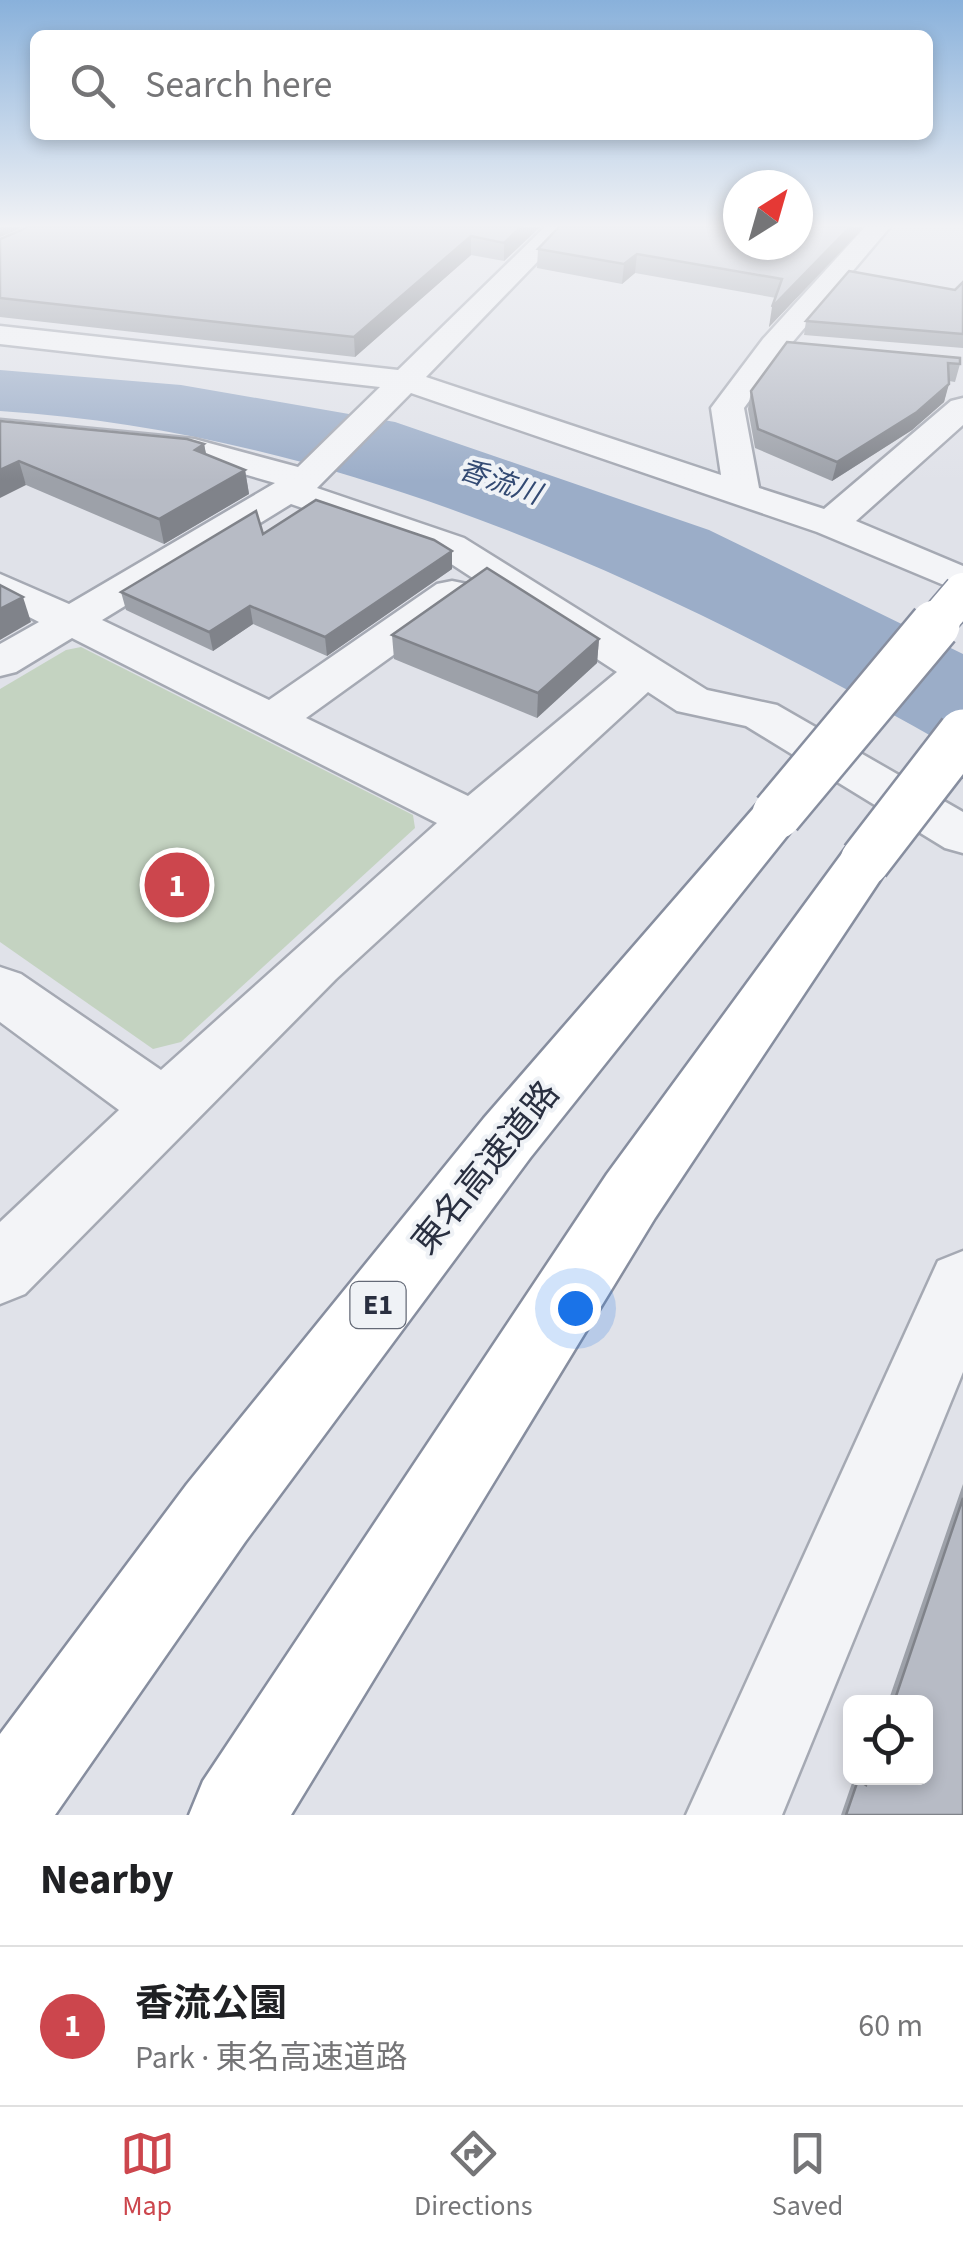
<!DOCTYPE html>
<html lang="en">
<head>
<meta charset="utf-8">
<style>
  :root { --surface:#fff; --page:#f2f2f2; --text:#202124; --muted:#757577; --line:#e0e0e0; --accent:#cc464d }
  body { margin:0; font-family:"Source Sans 3","Noto Sans JP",sans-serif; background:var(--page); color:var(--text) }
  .controls { position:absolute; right:30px; bottom:30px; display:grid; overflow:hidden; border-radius:15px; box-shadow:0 5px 15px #0003 }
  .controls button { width:90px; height:90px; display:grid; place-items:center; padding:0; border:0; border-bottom:2px solid var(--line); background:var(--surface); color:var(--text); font:50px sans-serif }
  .compass { position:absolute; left:723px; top:170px; width:90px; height:90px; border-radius:50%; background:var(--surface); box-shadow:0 5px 15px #0003; rotate:37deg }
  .you { position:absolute; left:575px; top:1308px; width:35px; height:35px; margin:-25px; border:8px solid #fff; border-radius:50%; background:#1a73e8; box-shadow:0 0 0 15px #1a73e833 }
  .badge { display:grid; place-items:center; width:65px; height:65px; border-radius:50%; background:var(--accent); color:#fff; font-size:32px; font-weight:700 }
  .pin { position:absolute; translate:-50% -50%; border:5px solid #fff; box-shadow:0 2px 10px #0006 }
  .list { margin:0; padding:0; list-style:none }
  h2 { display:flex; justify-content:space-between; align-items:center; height:130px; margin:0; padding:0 40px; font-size:42px }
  h2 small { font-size:32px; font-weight:400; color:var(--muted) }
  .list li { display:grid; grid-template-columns:65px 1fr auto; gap:30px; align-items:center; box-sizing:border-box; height:160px; padding:0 40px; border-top:2px solid var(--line) }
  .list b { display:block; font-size:38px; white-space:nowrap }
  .list p { margin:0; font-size:32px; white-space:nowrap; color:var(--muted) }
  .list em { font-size:32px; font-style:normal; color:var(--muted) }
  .icon { flex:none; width:55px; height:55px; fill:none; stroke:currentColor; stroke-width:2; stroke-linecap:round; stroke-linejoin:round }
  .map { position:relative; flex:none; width:963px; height:1815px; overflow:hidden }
  .search { position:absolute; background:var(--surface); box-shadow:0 5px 15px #0003; left:30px; right:30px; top:30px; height:110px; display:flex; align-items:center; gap:25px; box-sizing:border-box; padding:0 35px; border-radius:15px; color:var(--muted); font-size:38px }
  .sheet { height:290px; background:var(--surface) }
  nav { display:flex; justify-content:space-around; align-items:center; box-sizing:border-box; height:140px; border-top:2px solid var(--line); background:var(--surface); font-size:28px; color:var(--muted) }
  nav a { display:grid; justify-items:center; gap:5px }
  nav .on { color:var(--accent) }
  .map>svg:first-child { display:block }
</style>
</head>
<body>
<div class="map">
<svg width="963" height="1815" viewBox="0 0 963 1815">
  <rect width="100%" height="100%" fill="#e0e2e9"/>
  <polygon fill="#c4d3c1" points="81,647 413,815 415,828 181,1042 153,1049 0,942 0,689 66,650"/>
  <path fill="#9badc8" d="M 0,370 L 181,385 L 395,422 L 709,530 L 963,654 L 963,754 C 667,585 345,433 0,411 Z"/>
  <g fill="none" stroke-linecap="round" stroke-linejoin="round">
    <g stroke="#a5a9b3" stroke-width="5">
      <g id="minor">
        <path d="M 545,227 L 571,227 L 426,377 L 721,475 L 711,408 L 763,339 L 865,227 L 890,227 L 785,351 L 744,408 L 759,488 L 824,509 L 951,401 L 963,398 L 963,425 L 856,521 L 963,566 L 963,593 L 817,532 L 411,393 L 317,488 L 464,538 L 707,690 L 777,705 L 963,812 L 963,853 L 945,848 L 746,726 L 677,711 L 648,692 L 336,979 L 25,1294 L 0,1304 L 0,1222 L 119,1110 L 0,1022 L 0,967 L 21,974 L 161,1070 L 437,823 L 72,638 L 16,672 L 0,676 L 0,644 L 39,622 L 0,602 L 0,574 L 69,604 L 275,483 L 192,459 L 0,440 L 0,420 L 194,439 L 298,467 L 380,387 L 0,344 L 0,326 L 398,370 ZM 291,504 L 436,554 L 617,672 L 468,796 L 306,718 L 467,602 L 473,593 L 467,584 L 452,581 L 437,584 L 269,700 L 102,620 Z"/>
        <polygon points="963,1251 963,1372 782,1815 686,1815 938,1261"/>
      </g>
    </g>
    <g stroke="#878e9f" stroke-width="5">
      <g id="highway">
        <polygon points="777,797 795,802 802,814 795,826 530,1158 245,1542 55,1815 0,1815 0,1734 187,1484 484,1118 759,802"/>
        <polygon points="865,842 884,848 891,861 884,874 655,1218 291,1815 189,1815 203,1781 607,1174 846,848"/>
      </g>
    </g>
    <use href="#minor" fill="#f3f4f7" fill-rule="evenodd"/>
    <use href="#highway" fill="#fff" fill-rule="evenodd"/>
    <g stroke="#878e9f" stroke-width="41" stroke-linecap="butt">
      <polyline id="highway-bridge-far1" points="933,627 963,592"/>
    </g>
    <g stroke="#878e9f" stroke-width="54" stroke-linecap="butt">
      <g id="highway-bridge">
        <polyline points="777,814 935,625"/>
        <polyline points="865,861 963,734"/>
      </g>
    </g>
    <use href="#highway-bridge-far1" stroke="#fff" stroke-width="38"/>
    <use href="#highway-bridge" stroke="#fff" stroke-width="49"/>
  </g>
  <g fill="#9da1a9">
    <polygon points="540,227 504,261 471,255 355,357 0,317 0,239"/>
    <polygon points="798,227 864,227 769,327 776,298 635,273 622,284 537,268 538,249"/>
    <polygon points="963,282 963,348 804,335 806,321 955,290"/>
    <polygon points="787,342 960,364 955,382 949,381 944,402 912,430 832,481 755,448 748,409 751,391"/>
    <polygon points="0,421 204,444 206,455 245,470 249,494 164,544 26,485"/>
    <polygon points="263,534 452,569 327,656 253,624 213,651 126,610 121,592"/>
    <polygon points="392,635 599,639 597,663 537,718 394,659"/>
    <polygon points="963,1484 963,1815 841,1815 852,1783 858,1780 861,1782 863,1778 926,1778 926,1702 888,1702"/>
  </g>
  <g fill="#80838a">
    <polygon points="0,227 24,227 0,237"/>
    <polygon points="521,227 540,227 504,261 504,243"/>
    <polygon points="850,227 864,227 769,327 772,307"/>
    <polygon points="471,236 471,255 355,357 354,337"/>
    <polygon points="637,254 635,273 622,284 624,264"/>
    <polygon points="949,384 944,402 912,430 832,481 837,462"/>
    <polygon points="204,444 209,468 195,450"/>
    <polygon points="19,461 26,485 0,498 0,470"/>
    <polygon points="245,470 249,494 164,544 159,519"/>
    <polygon points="452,551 452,569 327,656 325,637"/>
    <polygon points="23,597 31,622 0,640 0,609"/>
    <polygon points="250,606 253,624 213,651 209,632"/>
    <polygon points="599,639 597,663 537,718 538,693"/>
  </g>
  <g fill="#b7bbc5" stroke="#80838a" stroke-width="2.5">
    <polygon points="28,227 521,227 504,243 471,236 354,337 0,298 0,239"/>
    <polygon points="559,227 738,227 738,245 798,245 798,227 850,227 772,307 782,279 637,254 624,264 538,249"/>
    <polygon points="849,271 955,290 963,282 963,334 806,321"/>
    <polygon points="787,342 960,358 960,364 948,363 949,384 917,412 837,462 758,429 751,391"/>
    <polygon points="0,421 187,439 204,444 195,450 245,470 159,519 19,461 0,470"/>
    <polygon points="316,500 434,540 452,551 325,637 250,606 209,632 121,592 256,511 263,534"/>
    <polygon points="487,568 599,639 538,693 392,635"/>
    <polygon points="0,585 23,597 0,609"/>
    <polygon points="963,1498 963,1815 846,1815 858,1780 866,1785 868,1778 926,1778 926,1702 894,1702"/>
  </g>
  <linearGradient id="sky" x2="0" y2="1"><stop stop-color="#89b1db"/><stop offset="0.47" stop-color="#f1f2f5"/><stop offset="1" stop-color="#f1f2f5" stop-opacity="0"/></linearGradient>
  <rect width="963" height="481" fill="url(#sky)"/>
  <g text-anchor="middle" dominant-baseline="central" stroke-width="8" stroke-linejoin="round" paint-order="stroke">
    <g font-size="28" font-style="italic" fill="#334a73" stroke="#eff2f6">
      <text transform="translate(500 482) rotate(19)">香流川</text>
    </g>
    <rect fill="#eff2f6" stroke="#646a77" stroke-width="2.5" x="350.5" y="1282" width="55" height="46" rx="8"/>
    <g font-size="28" font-weight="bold" fill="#292f40">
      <text x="378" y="1305">E1</text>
    </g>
    <g font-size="35" fill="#292f40" stroke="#eff2f6">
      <text transform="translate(486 1168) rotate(-51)">東名高速道路</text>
    </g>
  </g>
</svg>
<div class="controls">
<button><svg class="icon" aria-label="locate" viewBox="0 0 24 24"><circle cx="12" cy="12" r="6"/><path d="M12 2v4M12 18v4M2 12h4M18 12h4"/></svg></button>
</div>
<svg class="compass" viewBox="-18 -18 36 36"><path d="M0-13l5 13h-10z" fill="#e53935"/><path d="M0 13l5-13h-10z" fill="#757577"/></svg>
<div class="you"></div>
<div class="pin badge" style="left:177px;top:885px">1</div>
<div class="search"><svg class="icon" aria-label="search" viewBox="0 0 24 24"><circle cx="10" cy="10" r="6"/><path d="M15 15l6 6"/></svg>Search here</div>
</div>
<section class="sheet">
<h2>Nearby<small></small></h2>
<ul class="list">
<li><span class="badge">1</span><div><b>香流公園</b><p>Park · 東名高速道路</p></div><em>60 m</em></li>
</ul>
</section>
<nav>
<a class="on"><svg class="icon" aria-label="map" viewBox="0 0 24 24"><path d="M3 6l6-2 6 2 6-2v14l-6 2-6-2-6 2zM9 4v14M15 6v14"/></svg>Map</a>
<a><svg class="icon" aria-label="directions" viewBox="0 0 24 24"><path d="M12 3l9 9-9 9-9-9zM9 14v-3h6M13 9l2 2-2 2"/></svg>Directions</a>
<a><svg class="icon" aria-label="saved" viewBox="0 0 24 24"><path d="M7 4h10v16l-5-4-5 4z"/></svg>Saved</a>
</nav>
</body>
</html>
